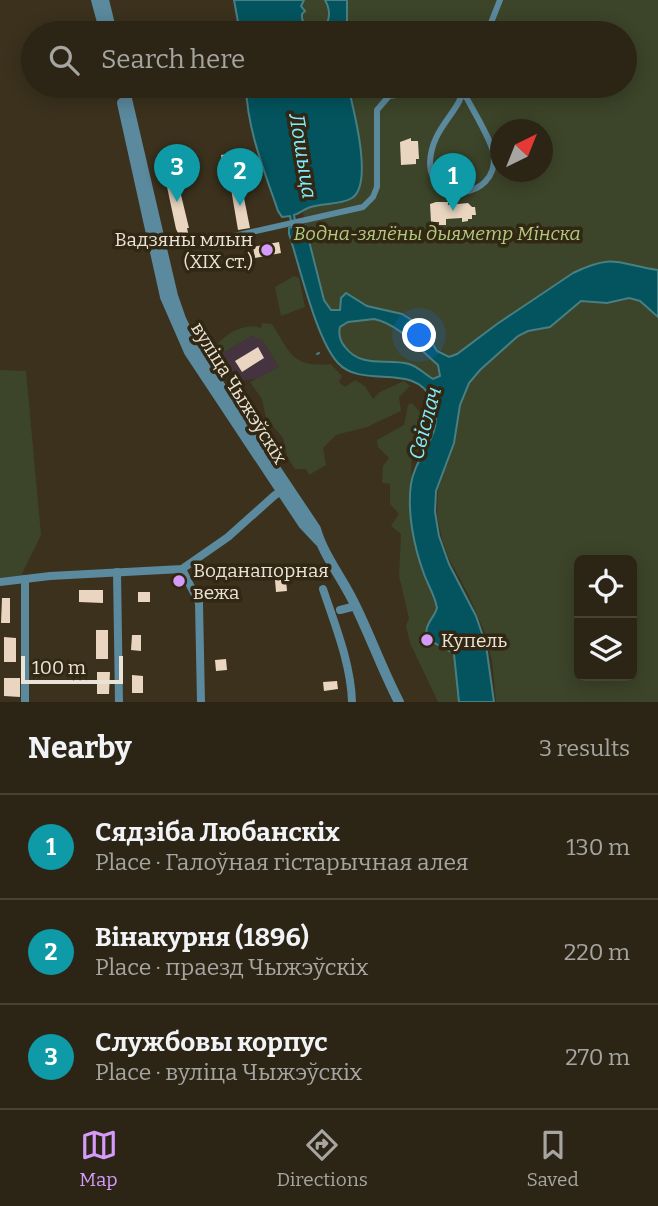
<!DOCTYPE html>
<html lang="en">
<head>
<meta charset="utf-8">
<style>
  :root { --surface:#2c2516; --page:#342d1f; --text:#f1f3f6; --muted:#a6a5a1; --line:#484235; --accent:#d59bfa }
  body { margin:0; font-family:Bitter,serif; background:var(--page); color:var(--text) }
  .controls { position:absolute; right:21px; bottom:21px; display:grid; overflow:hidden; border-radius:10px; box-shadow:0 4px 18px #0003 }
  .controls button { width:63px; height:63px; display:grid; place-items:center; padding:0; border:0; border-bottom:2px solid var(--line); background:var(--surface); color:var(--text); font:35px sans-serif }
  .compass { position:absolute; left:490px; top:119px; width:63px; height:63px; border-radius:50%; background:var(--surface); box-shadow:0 4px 18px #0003; rotate:43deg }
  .scale { position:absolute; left:21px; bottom:18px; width:102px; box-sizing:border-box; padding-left:7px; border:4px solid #eae3d7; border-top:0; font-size:19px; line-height:24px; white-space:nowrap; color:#eae3d7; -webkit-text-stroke:5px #312713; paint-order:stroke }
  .you { position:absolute; left:420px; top:336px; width:24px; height:24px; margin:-18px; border:5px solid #fff; border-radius:50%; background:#1a73e8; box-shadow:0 0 0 10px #1a73e833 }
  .badge { display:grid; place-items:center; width:46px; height:46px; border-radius:50%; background:var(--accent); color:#fff; font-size:23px; font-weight:700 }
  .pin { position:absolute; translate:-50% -58px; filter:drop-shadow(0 2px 4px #0008) }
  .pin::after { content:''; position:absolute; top:37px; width:24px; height:21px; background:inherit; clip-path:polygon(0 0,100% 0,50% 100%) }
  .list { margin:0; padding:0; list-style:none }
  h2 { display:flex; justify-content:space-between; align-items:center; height:91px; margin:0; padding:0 28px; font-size:30px }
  h2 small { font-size:23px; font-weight:400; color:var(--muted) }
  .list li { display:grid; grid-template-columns:46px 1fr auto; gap:21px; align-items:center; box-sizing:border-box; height:105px; padding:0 28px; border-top:2px solid var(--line) }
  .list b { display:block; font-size:26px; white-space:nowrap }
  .list p { margin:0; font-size:23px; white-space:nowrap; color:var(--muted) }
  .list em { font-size:23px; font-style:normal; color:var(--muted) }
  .icon { flex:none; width:38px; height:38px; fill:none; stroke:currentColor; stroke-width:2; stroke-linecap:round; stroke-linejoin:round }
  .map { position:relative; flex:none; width:658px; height:702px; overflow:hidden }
  .search { position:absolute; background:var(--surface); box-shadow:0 4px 18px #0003; left:21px; right:21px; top:21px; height:77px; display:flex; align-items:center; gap:18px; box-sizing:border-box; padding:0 24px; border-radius:38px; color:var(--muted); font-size:26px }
  .sheet { height:406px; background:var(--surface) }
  nav { display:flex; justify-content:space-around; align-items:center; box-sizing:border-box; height:98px; border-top:2px solid var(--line); background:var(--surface); font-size:19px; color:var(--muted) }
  nav a { display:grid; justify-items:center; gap:4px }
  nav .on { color:var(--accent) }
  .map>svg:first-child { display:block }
</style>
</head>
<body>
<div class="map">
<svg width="658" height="702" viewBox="0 0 658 702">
  <rect width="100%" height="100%" fill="#3b311d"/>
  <polygon fill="#453440" points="251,336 263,341 279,367 262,378 235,381 222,358 223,353"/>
  <g fill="#3c4429" fill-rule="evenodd">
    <path d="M 304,0 L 325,0 L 329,17 L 321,31 L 310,30 C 301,22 299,10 304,0 Z"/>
    <path d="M 347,0 L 658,0 L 658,270 C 618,264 612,254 573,273 L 497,324 L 457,354 L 448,357 L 437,351 L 426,333 L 410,319 L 367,306 L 346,293 L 341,298 L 340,310 L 334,311 L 327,308 L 303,213 L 308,208 L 349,199 L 361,182 L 357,129 L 348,86 L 625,86 L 625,33 L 347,33 ZM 500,130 L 542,130 L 542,172 L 500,172 Z"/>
    <polygon points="294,276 299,278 305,307 281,316 275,287"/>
    <path d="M 623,298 L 640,301 L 658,317 L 658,702 L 496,702 L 492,661 L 485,633 L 468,594 L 449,559 L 442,539 L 437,515 L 438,491 L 442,473 L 448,462 L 460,405 L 469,383 L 480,370 L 518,336 L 562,317 L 581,301 L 607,303 ZM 579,560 L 632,560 L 632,676 L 579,676 Z"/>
    <path d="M 374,319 C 399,324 419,349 438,365 L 440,376 L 433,379 C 423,373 415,365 403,363 C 382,359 361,367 345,347 C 340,341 338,335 340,327 L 348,322 Z"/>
    <path d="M 262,323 L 272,324 C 290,352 292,368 331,364 L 342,376 L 339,382 L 345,387 L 355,380 L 365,386 L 373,399 L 380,392 L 404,381 L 410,386 L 399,397 L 401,411 L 367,427 L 336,435 L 323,448 L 326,465 L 309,475 L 306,469 L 295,469 L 288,459 L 283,438 L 266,418 L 262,399 L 250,382 L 279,367 L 263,341 L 251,336 L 223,353 L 215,347 C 225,334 243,322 261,328 Z"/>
    <polygon points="0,370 26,371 41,535 21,576 0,578"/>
    <path d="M 412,403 L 431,425 L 428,440 L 412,456 L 410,503 L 414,536 L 420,562 L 437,609 C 435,615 432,618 429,623 C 418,642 445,646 454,654 L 459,702 L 438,702 L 410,643 L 406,626 L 409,618 L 399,576 L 401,534 L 391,526 L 399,514 L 390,504 L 390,484 L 382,483 L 383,466 L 389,458 L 378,447 L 377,440 L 404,425 L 408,405 Z"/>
  </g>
  <g fill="#03545e" stroke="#487f82" stroke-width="2" fill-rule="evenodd">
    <path d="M 234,0 L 304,0 L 301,6 L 305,11 L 302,14 C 301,23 308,31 317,32 C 330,26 332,13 325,0 L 347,0 L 347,33 L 240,33 Z"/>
    <path d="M 246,86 L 348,86 C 353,108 374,184 352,198 C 339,206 322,202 308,208 C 303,210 300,213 294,215 L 296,226 L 305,225 L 324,300 L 331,310 L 340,310 L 341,298 L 346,293 L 367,306 L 402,314 L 410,319 L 426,333 L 437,351 L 449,357 L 457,354 L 497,324 L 573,273 C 614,253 617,264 658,270 L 658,317 L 640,301 L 629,298 L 607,303 L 581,301 L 550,327 L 528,331 L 518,336 L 480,370 L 469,383 L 460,405 L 454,443 L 436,491 L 435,512 L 439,536 L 449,564 L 476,616 L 486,645 L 494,702 L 459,702 L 454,654 C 445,646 418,642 429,623 C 432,617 435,615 437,608 C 435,596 428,585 424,574 C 414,547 407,513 411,484 C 415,454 447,434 432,400 C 415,361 363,390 338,363 C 316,339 300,267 289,234 L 289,228 L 292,227 L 290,216 L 282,217 L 278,211 C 264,170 247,129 246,86 ZM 374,319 C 399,324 419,349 438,365 L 440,376 L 433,379 C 424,374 419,367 409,364 C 387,358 362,369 345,347 C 340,341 338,335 340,327 L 348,322 Z"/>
  </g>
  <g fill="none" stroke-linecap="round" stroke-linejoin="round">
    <polyline stroke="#487f82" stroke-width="2" points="317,354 319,353"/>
  </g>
  <g fill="#e9d5c0">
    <polygon points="411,138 411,141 418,141 419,159 416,159 416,164 401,165 400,142"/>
    <polygon points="235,153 250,228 238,230 229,177 225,178 221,155"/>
    <polygon points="174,166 189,228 187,228 190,242 183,243 176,229 163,168"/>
    <polygon points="436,202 448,202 448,205 468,203 472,207 475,207 476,215 472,215 472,219 468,219 468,221 462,222 462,218 446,219 446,225 439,225 439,222 431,222 430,204"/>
    <polygon points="279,242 281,253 255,258 253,247"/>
    <polygon points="258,347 264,358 242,372 235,361"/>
    <polygon points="286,579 287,591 276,592 275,580"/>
    <polygon points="79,590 103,590 103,603 79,602"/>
    <rect x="138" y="592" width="12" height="10"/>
    <polygon points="2,598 10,598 10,623 1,623"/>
    <rect x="96" y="630" width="12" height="29"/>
    <polygon points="132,635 141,635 141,651 131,650"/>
    <polygon points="4,637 16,638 16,662 4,662"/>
    <polygon points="226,659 227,670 216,671 215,660"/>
    <polygon points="97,672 110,672 109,694 97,694"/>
    <polygon points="132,675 143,676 143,693 132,693"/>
    <polygon points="4,678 20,678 20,697 4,696"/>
    <polygon points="337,681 338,689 324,691 323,682"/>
  </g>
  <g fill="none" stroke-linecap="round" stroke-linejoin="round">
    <g stroke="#5b899d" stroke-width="6">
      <polyline points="487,33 500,0"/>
      <path d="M 464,93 C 471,107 493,142 494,156 C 497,200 430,205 430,163 C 431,128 459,114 465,86"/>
      <polyline points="225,238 363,207 373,197 377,187 377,110 389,96 465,86"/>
    </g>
    <g stroke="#5b899d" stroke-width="8">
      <polyline points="182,569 199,603 201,702"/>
      <polyline points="117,572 119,702"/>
      <polyline points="0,582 50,576 182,569 228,537 275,495 284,490"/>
      <path d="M 323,589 C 335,625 351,664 352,702"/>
      <polyline points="340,610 356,606"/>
      <polyline points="25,702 25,579"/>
    </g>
    <g stroke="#5b899d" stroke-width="10">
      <polyline points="96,0 105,33"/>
      <polyline points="104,0 112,33"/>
      <path d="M 124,86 L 173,296 L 181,319 L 195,348 L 316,529 C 324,557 344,580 356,607 C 371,638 383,671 399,702"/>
      <polyline points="122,103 165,297 189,352 303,524 319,541"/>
    </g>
  </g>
  <g fill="#d59bfa" stroke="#312713" stroke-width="2.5">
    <circle cx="267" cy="250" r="7"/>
    <circle cx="179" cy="581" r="7"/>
    <circle cx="427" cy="640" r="7"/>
  </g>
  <g text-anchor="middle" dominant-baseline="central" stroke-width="7" stroke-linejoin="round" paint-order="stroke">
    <g font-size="19" font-style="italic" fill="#b4c980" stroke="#312713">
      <text x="437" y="233">Водна-зялёны дыяметр Мінска</text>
    </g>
    <g font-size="19" fill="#eae3d7" stroke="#312713" text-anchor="start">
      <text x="253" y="239" text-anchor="end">Вадзяны млын<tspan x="253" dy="22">(XIX ст.)</tspan></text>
      <text x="193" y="570">Воданапорная<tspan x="193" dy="22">вежа</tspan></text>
      <text x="441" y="640">Купель</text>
    </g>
    <g font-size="19" fill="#eae3d7" stroke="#312713">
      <text transform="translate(239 393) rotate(58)">вуліца Чыжэўскіх</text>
    </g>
    <g font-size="21" font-style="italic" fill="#83ebfc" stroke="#312713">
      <text transform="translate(303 156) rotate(81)">Лошыца</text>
      <text transform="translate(425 423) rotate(-75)">Свіслач</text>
    </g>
  </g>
</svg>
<div class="controls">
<button><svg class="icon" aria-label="locate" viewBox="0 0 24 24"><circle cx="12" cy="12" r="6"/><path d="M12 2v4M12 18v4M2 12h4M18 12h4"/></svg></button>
<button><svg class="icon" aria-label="layers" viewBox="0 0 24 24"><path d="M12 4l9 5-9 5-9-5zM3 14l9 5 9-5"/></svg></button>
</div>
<svg class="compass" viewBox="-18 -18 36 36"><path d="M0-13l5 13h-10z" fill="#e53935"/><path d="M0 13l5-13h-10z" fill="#a6a5a1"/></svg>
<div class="scale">100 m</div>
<div class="you"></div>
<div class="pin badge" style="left:453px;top:211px;background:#0f9aa8">1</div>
<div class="pin badge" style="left:240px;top:206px;background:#0f9aa8">2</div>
<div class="pin badge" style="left:177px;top:202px;background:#0f9aa8">3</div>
<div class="search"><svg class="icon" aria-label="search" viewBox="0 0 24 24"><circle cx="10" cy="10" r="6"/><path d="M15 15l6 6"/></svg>Search here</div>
</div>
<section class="sheet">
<h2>Nearby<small>3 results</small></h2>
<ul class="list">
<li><span class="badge" style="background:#0f9aa8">1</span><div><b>Сядзіба Любанскіх</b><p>Place · Галоўная гістарычная алея</p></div><em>130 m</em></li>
<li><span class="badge" style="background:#0f9aa8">2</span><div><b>Вінакурня (1896)</b><p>Place · праезд Чыжэўскіх</p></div><em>220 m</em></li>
<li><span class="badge" style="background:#0f9aa8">3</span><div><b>Службовы корпус</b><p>Place · вуліца Чыжэўскіх</p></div><em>270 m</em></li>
</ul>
</section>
<nav>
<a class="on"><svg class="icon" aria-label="map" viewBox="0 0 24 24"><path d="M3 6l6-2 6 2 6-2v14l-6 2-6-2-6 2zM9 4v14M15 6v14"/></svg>Map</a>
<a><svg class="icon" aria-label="directions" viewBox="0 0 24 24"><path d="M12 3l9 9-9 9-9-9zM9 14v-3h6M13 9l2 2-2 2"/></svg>Directions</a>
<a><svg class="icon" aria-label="saved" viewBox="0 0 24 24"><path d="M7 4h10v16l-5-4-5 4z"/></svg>Saved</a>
</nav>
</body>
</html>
